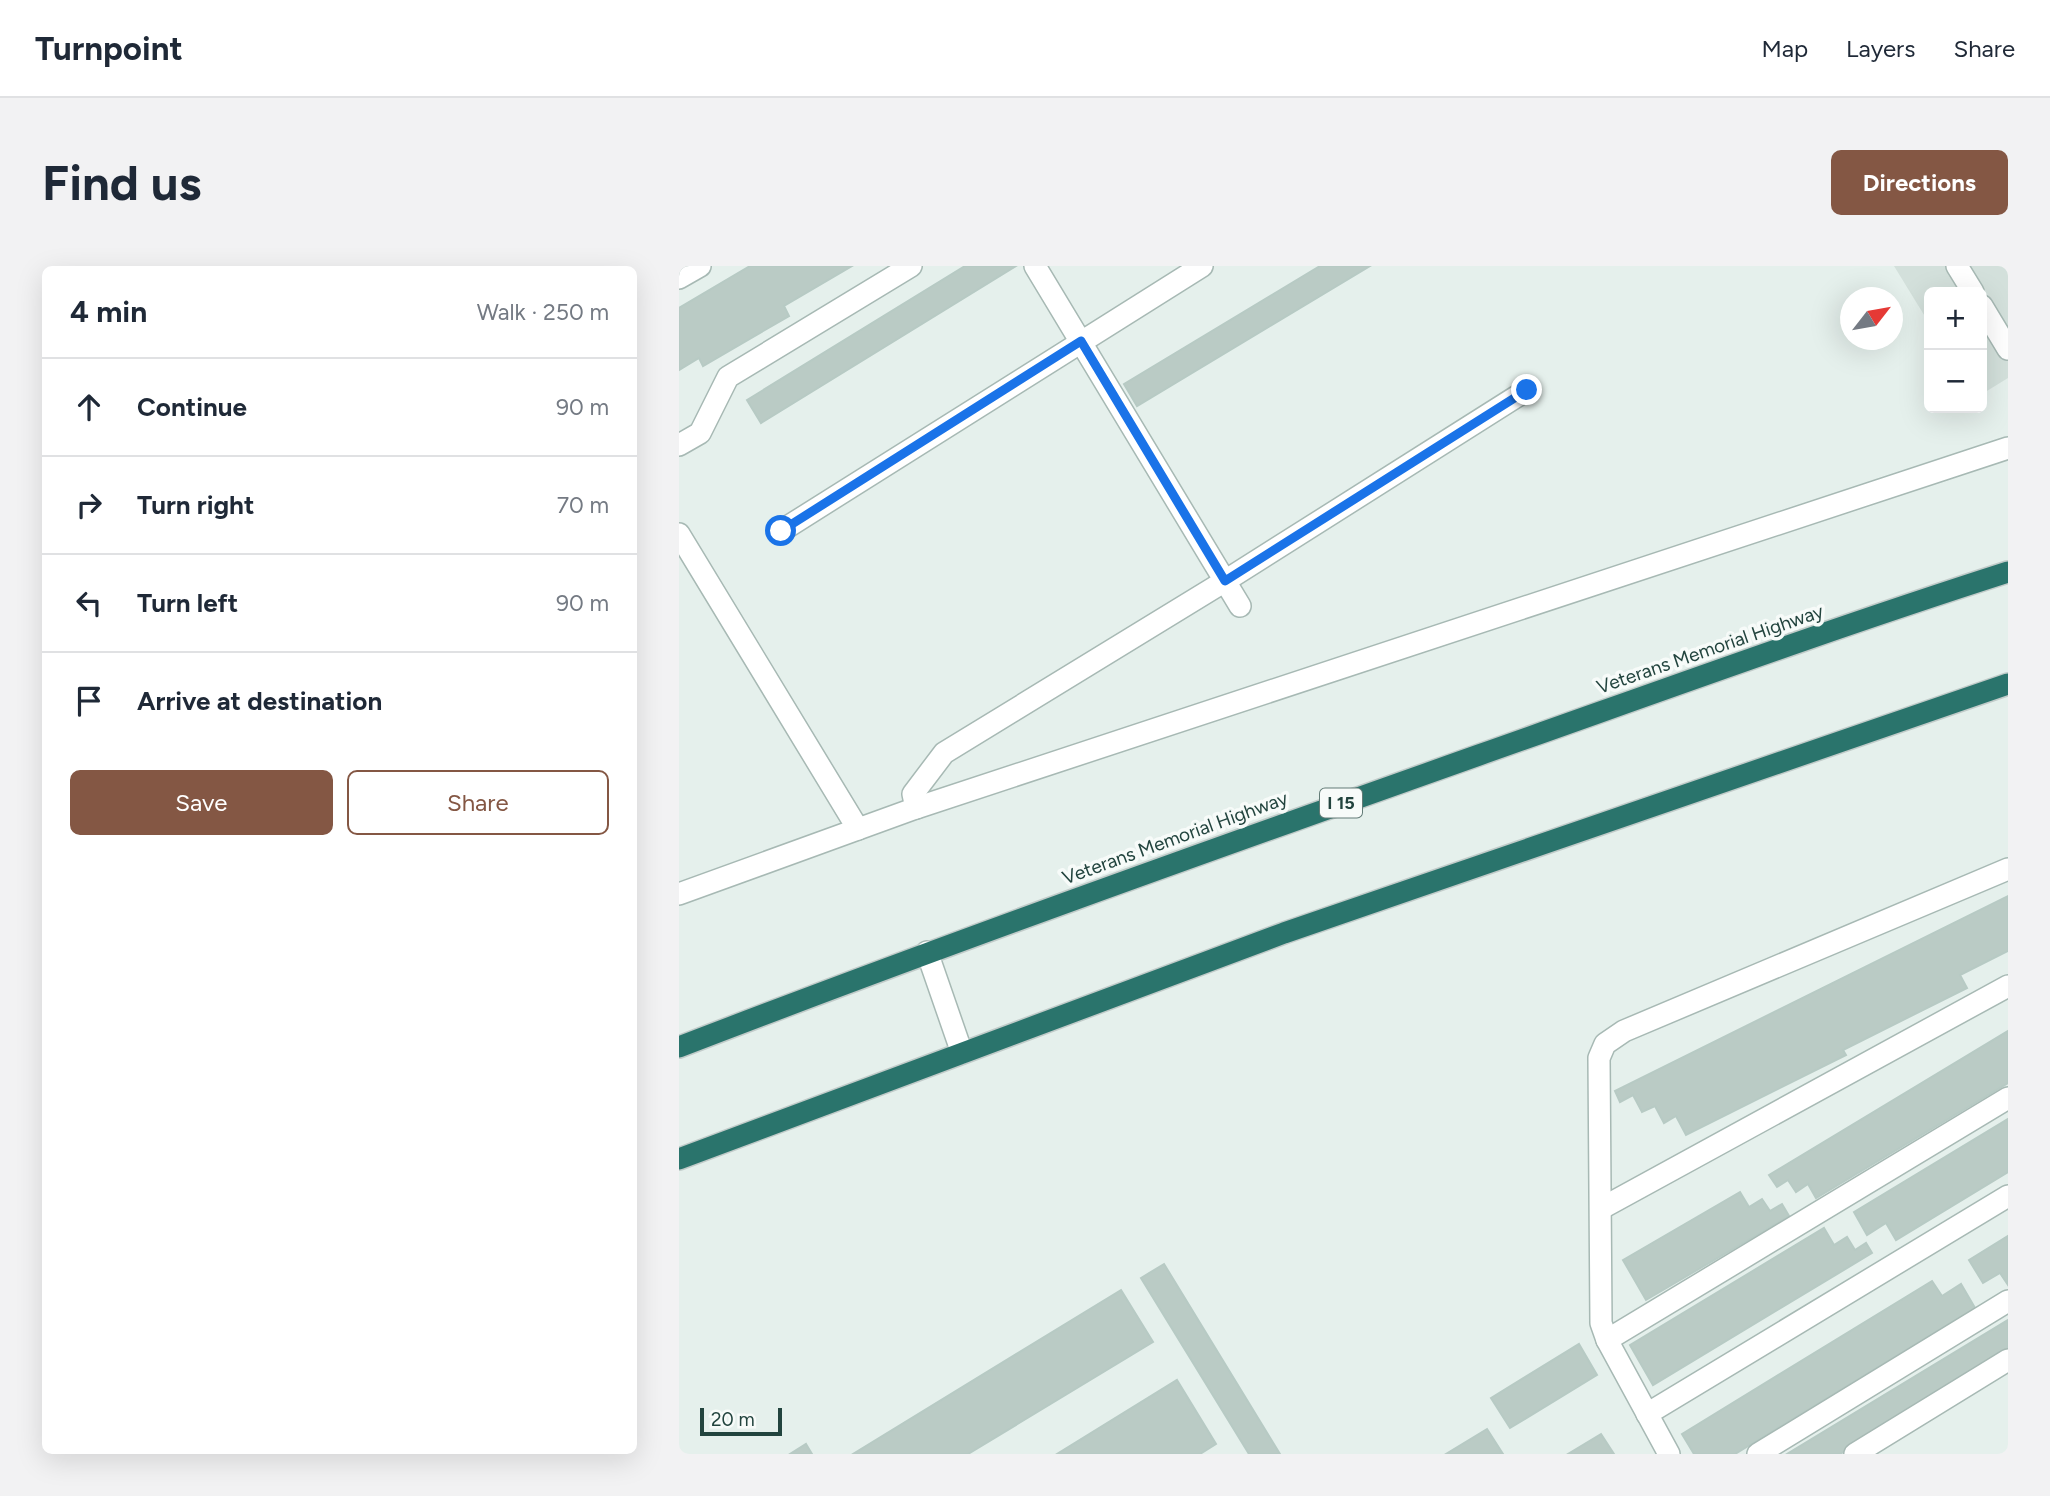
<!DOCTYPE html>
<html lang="en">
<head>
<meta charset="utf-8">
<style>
  :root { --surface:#fff; --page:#f2f2f3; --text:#1f2937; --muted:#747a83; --line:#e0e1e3; --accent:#845744 }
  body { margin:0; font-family:Figtree,sans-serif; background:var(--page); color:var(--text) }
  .controls { position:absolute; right:21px; top:21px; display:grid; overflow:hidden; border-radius:10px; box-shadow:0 7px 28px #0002 }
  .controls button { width:63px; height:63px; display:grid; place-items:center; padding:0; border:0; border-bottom:2px solid var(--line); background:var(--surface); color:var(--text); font:35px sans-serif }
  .compass { position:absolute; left:1161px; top:21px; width:63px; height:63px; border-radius:50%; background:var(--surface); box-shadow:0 7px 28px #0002; rotate:59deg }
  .scale { position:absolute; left:21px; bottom:18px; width:82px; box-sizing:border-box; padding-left:7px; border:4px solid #22443e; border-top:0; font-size:19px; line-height:24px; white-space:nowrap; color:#22443e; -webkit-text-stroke:5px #f7fbf9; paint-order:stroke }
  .stop { position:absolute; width:21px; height:21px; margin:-16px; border:5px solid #1a73e8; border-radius:50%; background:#fff }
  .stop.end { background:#1a73e8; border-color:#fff; box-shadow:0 2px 7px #0008 }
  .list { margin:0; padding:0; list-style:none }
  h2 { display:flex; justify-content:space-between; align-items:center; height:91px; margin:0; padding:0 28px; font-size:30px }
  h2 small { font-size:23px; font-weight:400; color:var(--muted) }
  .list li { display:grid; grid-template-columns:46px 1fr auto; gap:21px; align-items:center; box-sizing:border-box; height:98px; padding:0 28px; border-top:2px solid var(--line) }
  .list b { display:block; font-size:26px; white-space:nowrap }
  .list em { font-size:23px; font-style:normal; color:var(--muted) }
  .actions { display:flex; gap:14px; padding:21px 28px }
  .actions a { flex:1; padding:16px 0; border:2px solid var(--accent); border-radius:10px; text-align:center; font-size:24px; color:var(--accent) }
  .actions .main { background:var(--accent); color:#fff }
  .icon { flex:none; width:38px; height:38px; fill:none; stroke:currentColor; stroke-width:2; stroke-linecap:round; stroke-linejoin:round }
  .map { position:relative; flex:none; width:1329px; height:1188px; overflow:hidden; border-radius:10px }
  header { display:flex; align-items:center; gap:42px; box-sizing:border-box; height:98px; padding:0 35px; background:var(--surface); border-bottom:2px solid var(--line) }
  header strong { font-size:33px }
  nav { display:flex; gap:38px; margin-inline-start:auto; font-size:24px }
  .intro { display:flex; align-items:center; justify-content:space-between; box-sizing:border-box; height:168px; padding:0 42px }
  h1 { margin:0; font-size:49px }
  .button { padding:18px 32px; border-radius:10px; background:var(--accent); color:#fff; font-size:24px; font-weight:700 }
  main { display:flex; gap:42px; padding:0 42px }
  aside { flex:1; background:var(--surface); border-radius:10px; box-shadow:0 7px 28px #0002 }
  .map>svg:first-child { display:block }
</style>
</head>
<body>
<header>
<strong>Turnpoint</strong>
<nav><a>Map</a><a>Layers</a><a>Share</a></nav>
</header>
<div class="intro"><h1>Find us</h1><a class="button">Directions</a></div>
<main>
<aside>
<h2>4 min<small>Walk · 250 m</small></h2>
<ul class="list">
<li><svg class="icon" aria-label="ahead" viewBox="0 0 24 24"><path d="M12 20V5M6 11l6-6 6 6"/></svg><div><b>Continue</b></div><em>90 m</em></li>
<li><svg class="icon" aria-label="right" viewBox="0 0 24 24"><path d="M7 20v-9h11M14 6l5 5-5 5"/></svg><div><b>Turn right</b></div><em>70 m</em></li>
<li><svg class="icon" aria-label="left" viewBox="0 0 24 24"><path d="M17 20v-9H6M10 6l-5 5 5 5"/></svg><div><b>Turn left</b></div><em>90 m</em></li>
<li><svg class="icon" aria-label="arrive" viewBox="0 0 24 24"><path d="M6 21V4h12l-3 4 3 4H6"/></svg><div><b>Arrive at destination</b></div></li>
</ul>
<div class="actions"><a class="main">Save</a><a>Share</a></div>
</aside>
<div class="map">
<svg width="1329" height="1188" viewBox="0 0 1329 1188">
  <rect width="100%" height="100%" fill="#e5f0ec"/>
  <polygon fill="#d3e0db" points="1215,0 1329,0 1329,112 1303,128 1303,26 1250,26 1250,57"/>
  <g fill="#bacbc5" stroke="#b7cac4" stroke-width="2">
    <polygon points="71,0 173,0 105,40 110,50 24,100 20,92 0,104 0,42"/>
    <polygon points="286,0 337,0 82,157 68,134"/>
    <polygon points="641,0 691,0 458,140 445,118"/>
    <polygon points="1329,630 1329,685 1281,709 1288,722 1164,784 1167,789 1007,869 997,850 985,857 976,840 963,846 954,829 941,836 936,825"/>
    <polygon points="1329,765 1329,817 1137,932 1129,918 1117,926 1109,914 1098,921 1090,909"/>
    <polygon points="1329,853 1329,906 1217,974 1207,957 1188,969 1175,946"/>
    <polygon points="1061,926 1070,941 1083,933 1091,945 1103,938 1110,950 967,1034 944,994"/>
    <polygon points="1145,962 1155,979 1168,971 1176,984 1187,977 1193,987 974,1119 951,1079"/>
    <polygon points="1329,970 1329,1019 1321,1007 1304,1017 1290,994"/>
    <polygon points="485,998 601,1188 570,1188 462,1012"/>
    <polygon points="1253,1015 1263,1030 1282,1018 1296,1042 1056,1188 1015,1188 1003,1168"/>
    <polygon points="442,1024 474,1076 289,1188 174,1188"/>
    <polygon points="1329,1054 1329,1086 1161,1188 1108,1188"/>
    <polygon points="900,1078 918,1109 831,1162 812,1132"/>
    <polygon points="498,1114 537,1178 521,1188 378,1188"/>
    <polygon points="808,1163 824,1188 767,1188"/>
    <polygon points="922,1168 935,1188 889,1188"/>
    <polygon points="127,1178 133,1188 111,1188"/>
  </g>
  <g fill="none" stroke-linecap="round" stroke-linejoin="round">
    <g stroke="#a7b9b4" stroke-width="24">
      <g id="minor">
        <polyline points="356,0 561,340"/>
        <polyline points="1278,0 1294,26"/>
        <polyline points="0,12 21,0"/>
        <polyline points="1303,40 1329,83"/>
        <polyline points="0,179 21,167 49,111 232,0"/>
        <polyline points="102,265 523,0"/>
        <polyline points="0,268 179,563"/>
        <polyline points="237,542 234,528 265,487 546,315 848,124"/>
        <polyline points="0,628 237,542 1329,182"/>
        <polyline points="248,686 283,787"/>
        <polyline points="923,942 1329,720"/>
        <polyline points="928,1074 1329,832"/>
        <polyline points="968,1148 1329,930"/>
        <polyline points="990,1188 928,1074 922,1057 920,792 926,778 945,765 1329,603"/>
        <polyline points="1079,1188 1329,1035"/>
        <polyline points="1176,1188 1329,1094"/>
      </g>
    </g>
    <g stroke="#c1cbc9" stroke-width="24">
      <g id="highway">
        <path d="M 0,781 C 265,679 532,584 800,489 C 976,427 1151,363 1329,306"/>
        <polyline points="0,893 605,667 1329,418"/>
      </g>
    </g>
    <use href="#minor" stroke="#fff" stroke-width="21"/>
    <use href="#highway" stroke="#2a746c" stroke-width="21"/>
  </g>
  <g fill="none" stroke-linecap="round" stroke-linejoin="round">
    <polyline stroke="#1a73e8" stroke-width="9" points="102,265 402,75 546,315 848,124"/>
  </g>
  <g text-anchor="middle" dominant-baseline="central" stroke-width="7" stroke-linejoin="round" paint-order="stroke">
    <rect fill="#f7fbf9" stroke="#627b76" stroke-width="2" x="641" y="522.5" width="42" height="29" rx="5"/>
    <g font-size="18" font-weight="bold" fill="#22443e">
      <text x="662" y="537">I 15</text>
    </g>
    <g font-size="19" fill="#22443e" stroke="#f7fbf9">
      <text transform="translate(1031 383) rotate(-19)">Veterans Memorial Highway</text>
      <text transform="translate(496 572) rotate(-20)">Veterans Memorial Highway</text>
    </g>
  </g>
</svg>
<div class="controls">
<button>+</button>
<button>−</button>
</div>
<svg class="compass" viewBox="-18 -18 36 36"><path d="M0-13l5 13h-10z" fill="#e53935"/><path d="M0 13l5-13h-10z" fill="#747a83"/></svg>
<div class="scale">20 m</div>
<div class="stop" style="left:102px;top:265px"></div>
<div class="stop end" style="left:848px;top:124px"></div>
</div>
</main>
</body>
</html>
